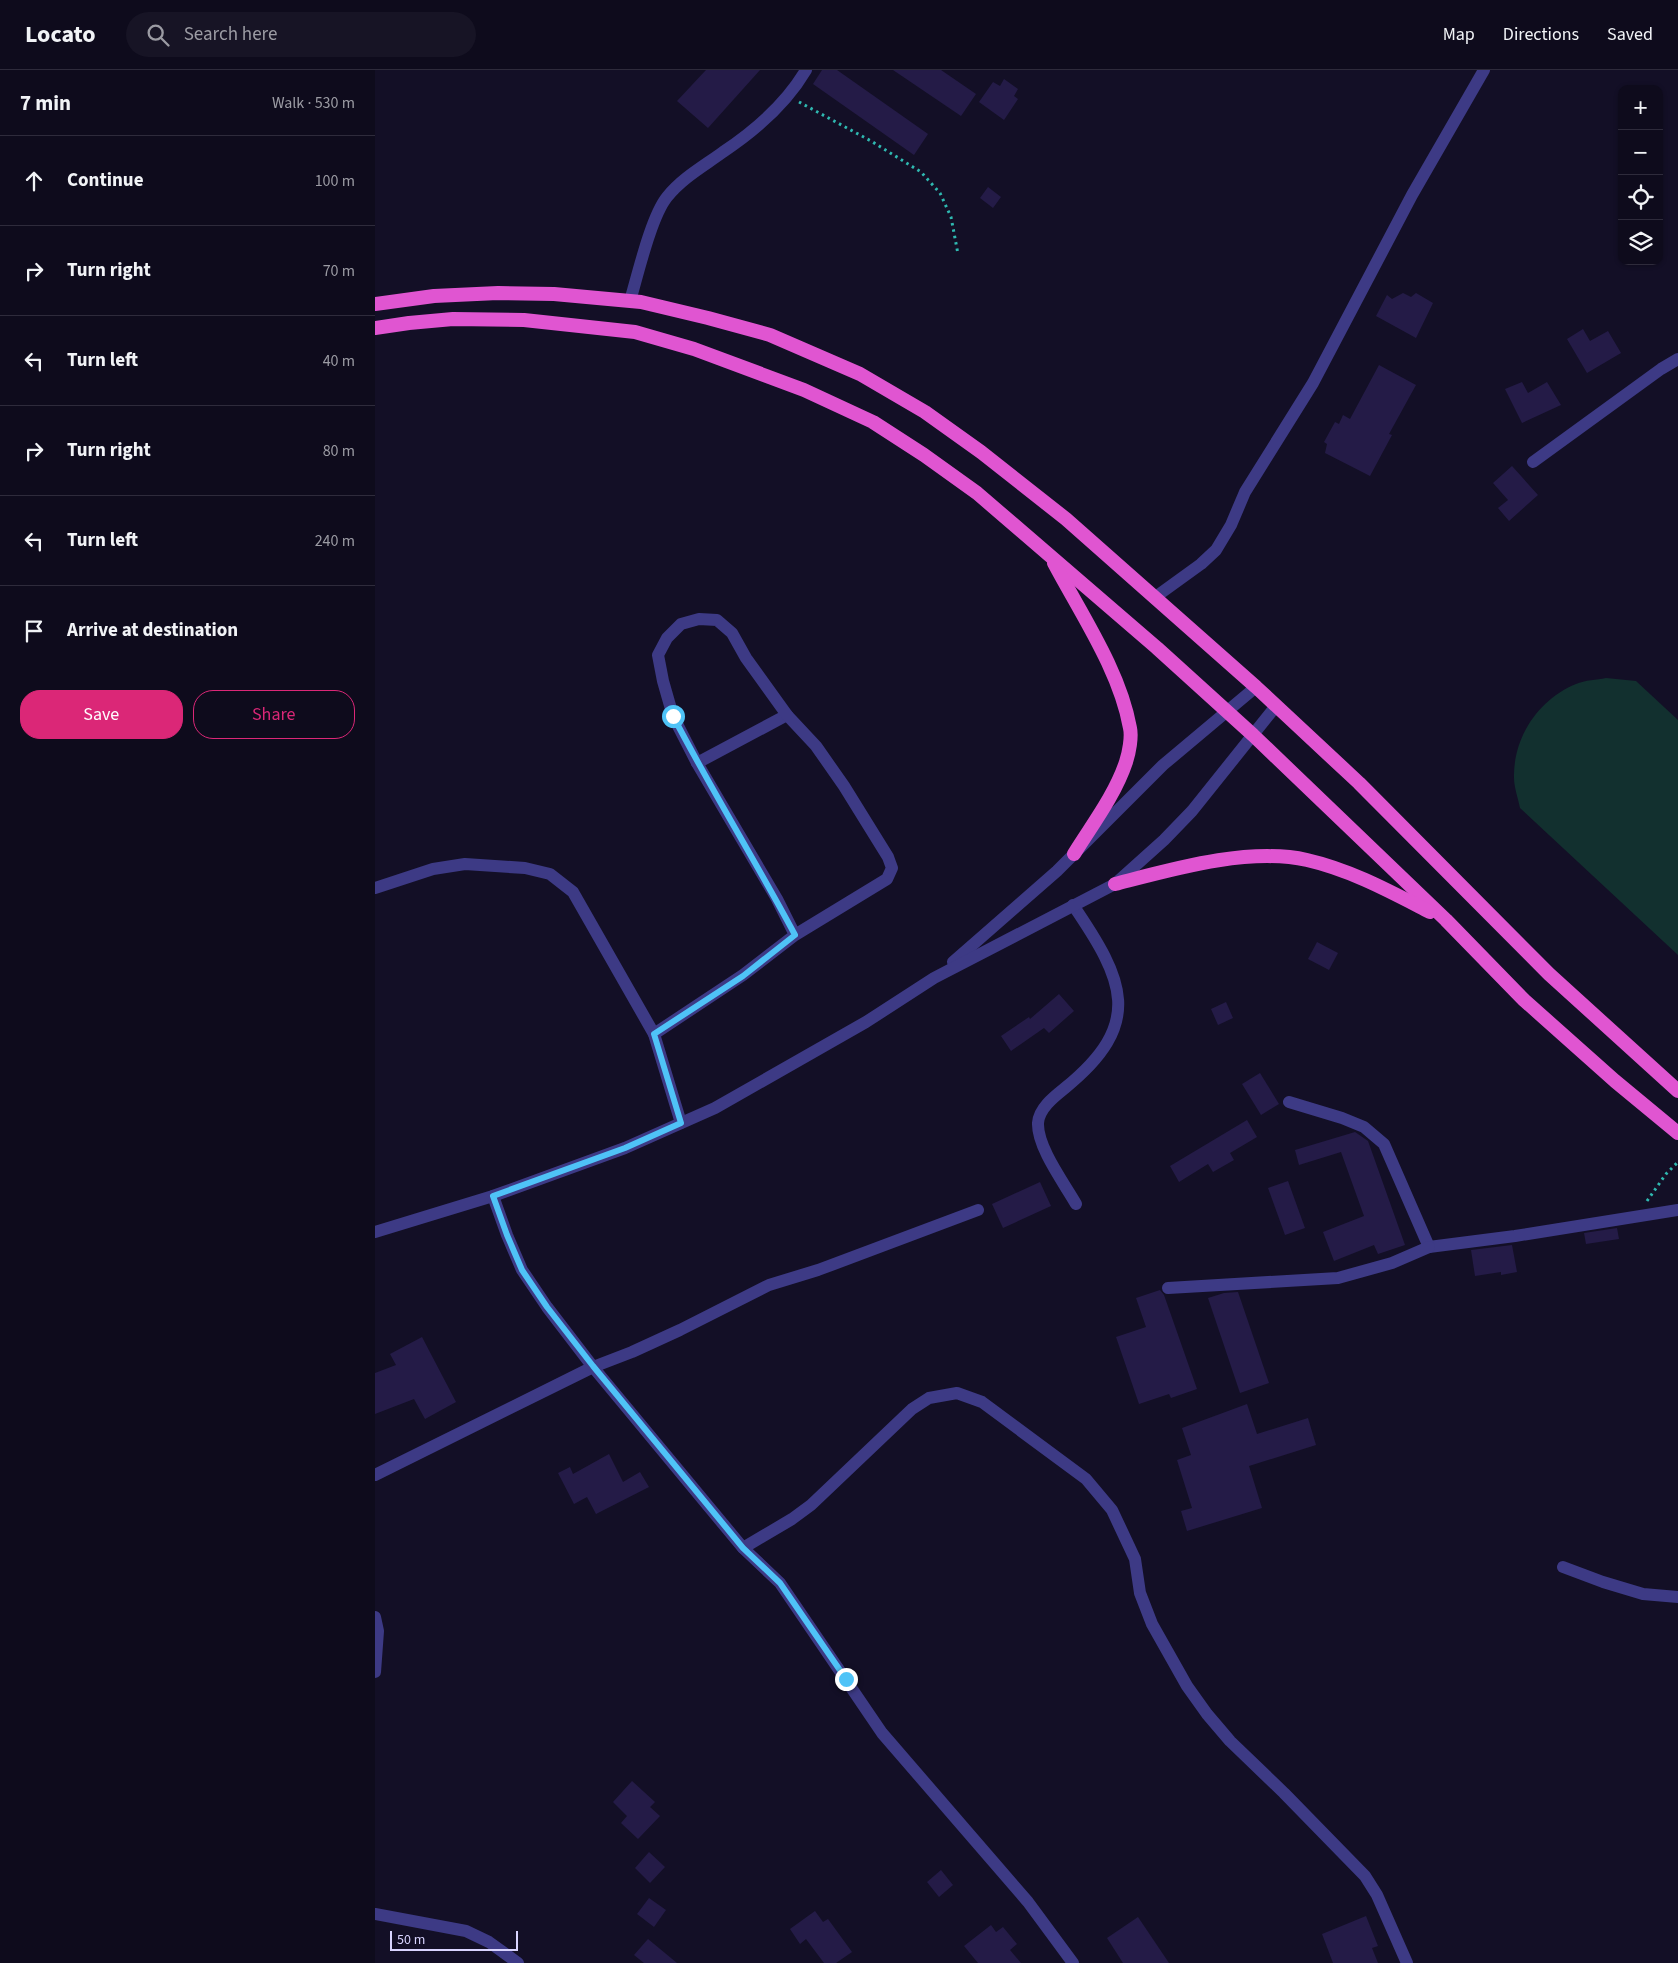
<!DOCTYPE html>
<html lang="en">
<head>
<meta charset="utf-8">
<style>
  :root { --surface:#0e0b1c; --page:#171425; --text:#f1f3f6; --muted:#9b9ba3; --line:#2e2b3b; --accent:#db2777 }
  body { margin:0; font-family:"Source Sans 3",sans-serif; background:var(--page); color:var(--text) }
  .controls { position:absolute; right:15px; top:15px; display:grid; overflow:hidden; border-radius:10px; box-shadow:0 1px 4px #0004 }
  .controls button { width:45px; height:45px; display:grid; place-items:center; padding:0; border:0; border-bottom:1px solid var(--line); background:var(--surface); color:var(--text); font:25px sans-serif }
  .scale { position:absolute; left:15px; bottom:12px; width:128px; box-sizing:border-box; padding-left:5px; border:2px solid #d9d4ff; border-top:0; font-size:14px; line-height:18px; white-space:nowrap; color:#d9d4ff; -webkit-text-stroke:4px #130f26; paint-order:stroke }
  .stop { position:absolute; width:15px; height:15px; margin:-11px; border:4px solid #4fc3f7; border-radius:50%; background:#fff }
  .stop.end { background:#4fc3f7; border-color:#fff; box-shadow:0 1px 5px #0008 }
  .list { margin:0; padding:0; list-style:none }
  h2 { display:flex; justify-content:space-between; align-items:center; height:65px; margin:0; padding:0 20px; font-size:21px }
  h2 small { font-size:16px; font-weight:400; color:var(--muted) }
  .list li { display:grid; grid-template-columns:32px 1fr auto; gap:15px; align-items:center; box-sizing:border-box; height:90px; padding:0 20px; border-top:1px solid var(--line) }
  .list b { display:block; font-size:19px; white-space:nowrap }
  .list em { font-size:16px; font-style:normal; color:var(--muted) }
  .actions { display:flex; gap:10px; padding:15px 20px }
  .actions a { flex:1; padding:11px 0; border:1px solid var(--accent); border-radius:20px; text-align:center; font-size:18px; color:var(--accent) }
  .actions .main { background:var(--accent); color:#fff }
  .icon { flex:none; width:28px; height:28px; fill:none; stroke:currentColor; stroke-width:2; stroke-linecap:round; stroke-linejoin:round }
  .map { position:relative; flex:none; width:1303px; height:1893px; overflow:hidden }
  header { display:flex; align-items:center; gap:30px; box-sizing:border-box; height:70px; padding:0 25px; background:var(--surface); border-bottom:1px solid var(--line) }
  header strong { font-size:24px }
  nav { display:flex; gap:28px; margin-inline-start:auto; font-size:18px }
  .search { width:350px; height:45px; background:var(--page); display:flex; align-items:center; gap:12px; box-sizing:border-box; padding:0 18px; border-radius:28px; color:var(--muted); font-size:19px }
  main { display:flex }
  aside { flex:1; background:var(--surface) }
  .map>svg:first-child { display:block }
</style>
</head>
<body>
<header>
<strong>Locato</strong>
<div class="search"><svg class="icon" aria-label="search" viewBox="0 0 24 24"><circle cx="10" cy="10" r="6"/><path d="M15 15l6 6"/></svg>Search here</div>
<nav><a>Map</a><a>Directions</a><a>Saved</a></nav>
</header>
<main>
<aside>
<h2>7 min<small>Walk · 530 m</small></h2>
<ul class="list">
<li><svg class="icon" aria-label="ahead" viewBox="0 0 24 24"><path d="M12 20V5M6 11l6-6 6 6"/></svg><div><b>Continue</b></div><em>100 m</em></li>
<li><svg class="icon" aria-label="right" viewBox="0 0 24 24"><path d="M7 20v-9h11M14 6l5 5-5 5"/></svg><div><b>Turn right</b></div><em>70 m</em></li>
<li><svg class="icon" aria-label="left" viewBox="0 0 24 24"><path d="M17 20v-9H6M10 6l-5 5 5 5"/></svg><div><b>Turn left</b></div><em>40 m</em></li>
<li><svg class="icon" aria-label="right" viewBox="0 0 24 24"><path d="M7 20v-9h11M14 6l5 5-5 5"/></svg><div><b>Turn right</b></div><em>80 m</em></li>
<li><svg class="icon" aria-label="left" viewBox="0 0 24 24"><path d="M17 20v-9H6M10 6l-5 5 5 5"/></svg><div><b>Turn left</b></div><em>240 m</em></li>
<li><svg class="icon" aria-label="arrive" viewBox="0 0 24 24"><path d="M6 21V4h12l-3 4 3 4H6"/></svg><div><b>Arrive at destination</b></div></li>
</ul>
<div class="actions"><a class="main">Save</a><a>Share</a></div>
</aside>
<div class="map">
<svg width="1303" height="1893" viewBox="0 0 1303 1893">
  <rect width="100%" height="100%" fill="#130f26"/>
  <path fill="#12302f" d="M 1231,608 L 1261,611 L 1303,650 L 1303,885 L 1145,738 C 1143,728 1139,717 1139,708 C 1138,667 1164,629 1201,614 C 1210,610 1222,610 1231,608 Z"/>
  <g fill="#241b47">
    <polygon points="331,0 385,0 333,58 302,31"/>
    <polygon points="447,0 462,0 553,64 539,85 438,14"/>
    <polygon points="518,0 566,0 601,24 586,46"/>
    <polygon points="629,9 643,19 639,26 643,29 629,50 604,32 618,12 625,16"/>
    <polygon points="613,117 626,127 618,138 605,128"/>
    <polygon points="1028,223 1036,227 1041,223 1058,233 1041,268 1001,246 1012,225 1017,229"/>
    <polygon points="1208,259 1215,271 1233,261 1246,283 1212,303 1192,269"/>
    <polygon points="1004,295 1041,315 1014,364 1017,365 995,406 950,383 952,374 949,372 960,352 964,354 968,345 975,349"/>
    <polygon points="1147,312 1153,323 1172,312 1186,335 1147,353 1130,319"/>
    <polygon points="1137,396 1163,425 1134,451 1123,438 1133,430 1118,413"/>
    <polygon points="942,872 963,883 954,900 933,889"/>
    <polygon points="684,924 699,941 674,963 669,958 636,981 626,966 654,947 655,949"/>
    <polygon points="851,932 858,948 843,955 836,939"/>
    <polygon points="885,1003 904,1034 886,1045 867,1014"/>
    <polygon points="872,1050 882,1067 855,1083 859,1090 838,1102 833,1094 804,1112 795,1096"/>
    <polygon points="980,1062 993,1071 1030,1175 1003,1184 999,1175 959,1191 948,1162 989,1146 966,1082 924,1095 920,1080"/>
    <polygon points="913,1111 930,1158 910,1165 893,1118"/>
    <polygon points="665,1112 676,1136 628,1158 617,1134"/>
    <polygon points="1242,1158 1244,1169 1211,1174 1209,1163"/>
    <polygon points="1137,1175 1142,1202 1126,1205 1126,1202 1100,1206 1096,1180"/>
    <polygon points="785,1220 789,1225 822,1319 796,1328 794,1324 764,1334 741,1267 771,1257 761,1228"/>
    <polygon points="863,1222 894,1313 865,1323 833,1228 849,1223"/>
    <polygon points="47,1267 81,1332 50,1349 39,1329 0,1344 0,1303 21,1295 15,1284"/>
    <polygon points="872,1334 882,1364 933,1348 941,1375 874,1396 887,1438 812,1461 806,1441 817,1438 802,1390 816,1385 807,1358"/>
    <polygon points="234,1384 248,1412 265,1402 274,1417 221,1444 212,1427 199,1434 183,1403 195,1397 198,1404"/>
    <polygon points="257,1711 280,1732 275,1737 285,1746 263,1769 246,1753 252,1746 238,1732"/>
    <polygon points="274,1782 290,1797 275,1813 260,1798"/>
    <polygon points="566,1800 578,1815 564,1827 552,1812"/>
    <polygon points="274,1828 291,1840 279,1857 262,1844"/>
    <polygon points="440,1841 448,1852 453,1849 477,1882 461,1893 449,1893 431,1869 425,1874 415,1859"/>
    <polygon points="991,1846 1003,1876 997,1878 1003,1893 958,1893 947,1864"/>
    <polygon points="763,1847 794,1893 748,1893 732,1868"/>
    <polygon points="616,1855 621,1862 628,1857 642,1874 635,1880 646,1893 603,1893 589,1876"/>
    <polygon points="273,1869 302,1893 269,1893 259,1885"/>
  </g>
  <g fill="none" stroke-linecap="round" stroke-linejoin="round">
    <g stroke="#2fb8b0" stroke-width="3" stroke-dasharray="2.5 4" stroke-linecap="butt">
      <polyline points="424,32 496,71 546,102 565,123 576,147 583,184"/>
      <polyline points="1272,1131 1291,1104 1303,1092"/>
    </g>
    <g stroke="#3d3a85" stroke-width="12">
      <path d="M 255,231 C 263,204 276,147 292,127 C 307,108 329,96 348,82 C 381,60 411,34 431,0"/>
      <polyline points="1158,392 1286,299 1303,289"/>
      <polyline points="779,528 826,494 841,480 856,455 870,422 938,313 1037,125 1109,0"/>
      <polyline points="322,693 412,645"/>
      <polyline points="0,818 58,799 90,794 150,798 175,804 198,822 279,964 306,1053"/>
      <path d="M 698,835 C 749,910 770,953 690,1018 C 680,1026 664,1038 663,1053 C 662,1077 689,1113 701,1134"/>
      <polyline points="279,964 368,905 420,865 402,829 322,693 298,646 288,611 283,585 292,568 306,554 324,549 342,550 357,563 371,588 412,645 441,676 469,716 513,787 517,798 512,809 420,865"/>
      <polyline points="914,1032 967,1048 989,1057 1009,1074 1054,1177 1140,1166 1303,1140"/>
      <polyline points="118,1126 132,1165 147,1200 172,1237 218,1297 368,1478 405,1513 507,1663 653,1832 698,1893"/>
      <polyline points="793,1218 963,1208 1017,1193 1054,1177"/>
      <polyline points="0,1405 218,1297 257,1282 305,1260 394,1215 443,1200 603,1140"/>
      <polyline points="368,1478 417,1449 436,1435 537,1339 554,1328 582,1323 607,1332 711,1409 737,1440 760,1489 765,1523 777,1554 812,1616 832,1644 855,1671 909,1723 990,1806 1002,1825 1032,1893"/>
      <polyline points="1188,1497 1228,1512 1268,1524 1303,1527"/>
      <polyline points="0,1547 3,1561 0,1602"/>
      <polyline points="0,1844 91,1861 114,1872 143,1893"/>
    </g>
    <g stroke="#3d3a85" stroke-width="12">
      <polyline points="578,892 682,801 788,695 881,617"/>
      <polyline points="0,1162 118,1126 250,1078 340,1038 491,952 559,908 740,814 789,770 817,741 901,636"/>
    </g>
    <g stroke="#e055d1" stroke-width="14">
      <polyline points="0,234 59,226 123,223 179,224 266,232 333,248 395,265 485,304 550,342 606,382 691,449 881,617 984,713 1174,904 1303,1021"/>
      <polyline points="0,258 34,253 78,249 149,250 260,262 319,279 429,320 498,352 549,385 602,423 782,578 878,665 1071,850 1149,930 1240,1011 1303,1063"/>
      <path d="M 679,493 C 706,544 745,601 755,658 C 757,667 754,683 751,692 C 740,725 717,755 699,784"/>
      <path d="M 740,814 C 798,799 873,777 932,790 C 976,800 1016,822 1055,842"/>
    </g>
  </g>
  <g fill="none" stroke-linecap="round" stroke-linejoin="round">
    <path stroke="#4fc3f7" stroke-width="6" d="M 298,646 C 337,721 381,792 420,865 L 368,906 L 279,964 L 306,1053 L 250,1078 L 118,1126 L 132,1165 L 147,1200 L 172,1237 L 218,1296 L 368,1478 L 405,1513 L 471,1609"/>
  </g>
</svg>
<div class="controls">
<button>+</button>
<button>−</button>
<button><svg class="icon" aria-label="locate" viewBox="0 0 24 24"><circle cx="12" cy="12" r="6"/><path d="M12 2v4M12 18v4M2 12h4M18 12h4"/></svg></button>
<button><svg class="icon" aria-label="layers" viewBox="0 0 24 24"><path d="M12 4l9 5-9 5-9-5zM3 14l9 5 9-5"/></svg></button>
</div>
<div class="scale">50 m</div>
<div class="stop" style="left:298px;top:646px"></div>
<div class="stop end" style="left:471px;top:1609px"></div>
</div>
</main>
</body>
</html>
